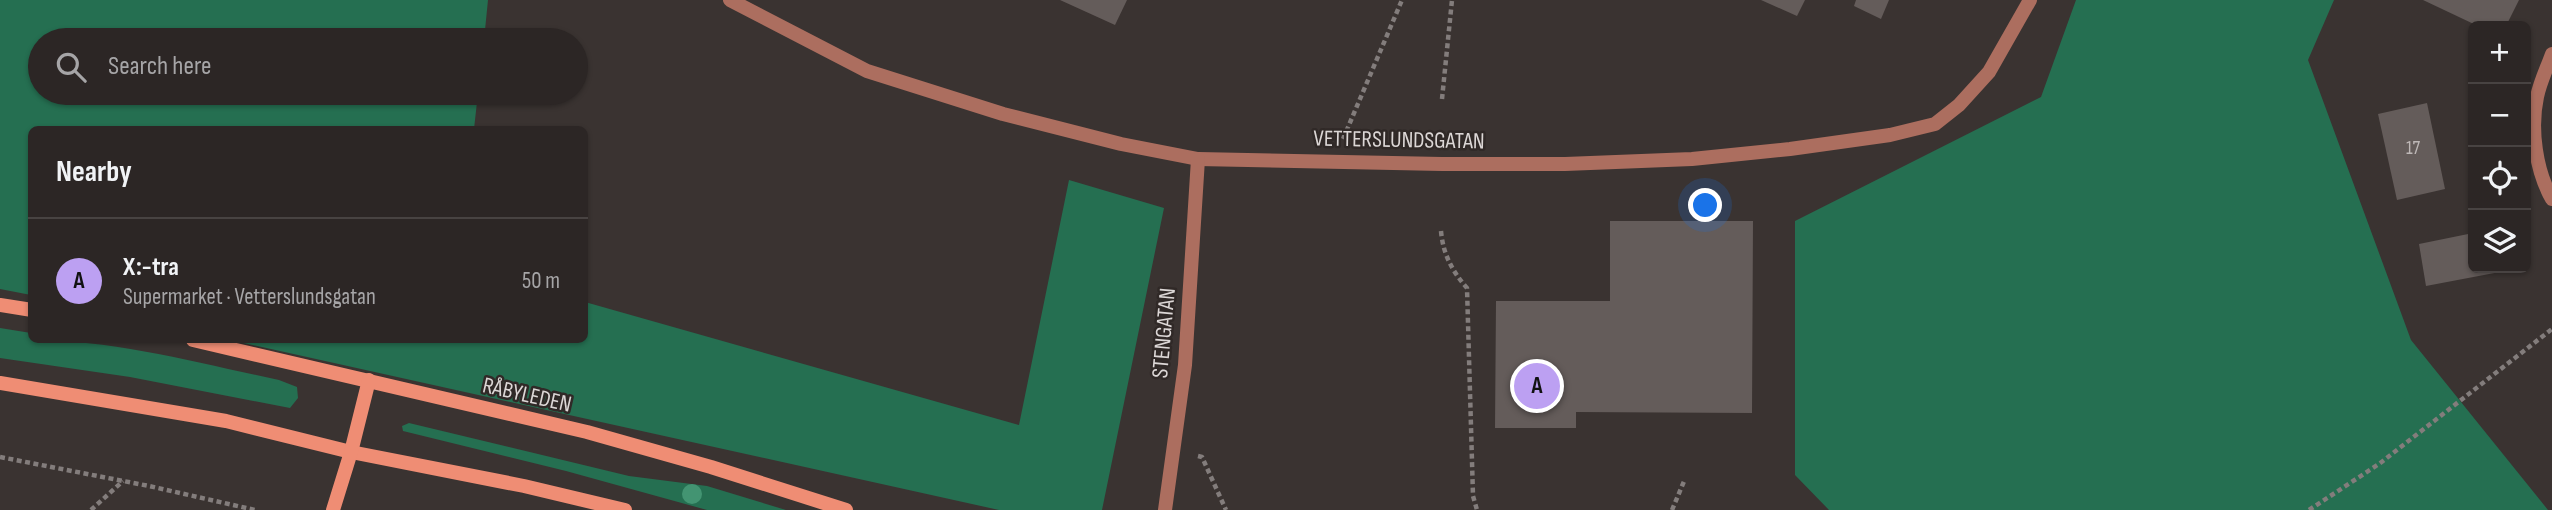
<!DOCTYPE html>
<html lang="en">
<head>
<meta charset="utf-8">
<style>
  :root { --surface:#2c2625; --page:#342e2d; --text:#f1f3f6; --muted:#a6a5a7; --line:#484342; --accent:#bca0f2 }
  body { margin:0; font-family:"Sofia Sans Condensed",sans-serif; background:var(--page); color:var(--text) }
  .controls { position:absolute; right:21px; top:21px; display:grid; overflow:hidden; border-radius:10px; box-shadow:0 2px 5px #0004 }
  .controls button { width:63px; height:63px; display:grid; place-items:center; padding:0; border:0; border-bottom:2px solid var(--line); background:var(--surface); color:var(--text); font:35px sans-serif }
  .you { position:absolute; left:1706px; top:206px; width:24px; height:24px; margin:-18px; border:5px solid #fff; border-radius:50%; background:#1a73e8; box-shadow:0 0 0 10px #1a73e833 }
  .badge { display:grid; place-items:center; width:46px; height:46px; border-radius:50%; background:var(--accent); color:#111; font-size:23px; font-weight:700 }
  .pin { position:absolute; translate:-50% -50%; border:4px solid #fff; box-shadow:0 2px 7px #0006 }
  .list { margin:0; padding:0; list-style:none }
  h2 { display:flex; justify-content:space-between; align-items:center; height:91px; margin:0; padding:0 28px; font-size:30px }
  h2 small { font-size:23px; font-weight:400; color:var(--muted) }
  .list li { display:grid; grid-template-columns:46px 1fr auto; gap:21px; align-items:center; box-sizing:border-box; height:126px; padding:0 28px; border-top:2px solid var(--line) }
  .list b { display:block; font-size:26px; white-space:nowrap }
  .list p { margin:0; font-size:23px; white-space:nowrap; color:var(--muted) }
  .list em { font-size:23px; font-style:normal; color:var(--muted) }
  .icon { flex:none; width:38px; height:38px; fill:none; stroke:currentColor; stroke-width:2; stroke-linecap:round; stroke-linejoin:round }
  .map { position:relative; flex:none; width:2552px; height:510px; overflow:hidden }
  .search { position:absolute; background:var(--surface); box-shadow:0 2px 5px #0004; left:28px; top:28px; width:560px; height:77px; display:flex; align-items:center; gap:18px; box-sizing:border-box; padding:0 24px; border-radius:38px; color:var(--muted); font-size:26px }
  .panel { position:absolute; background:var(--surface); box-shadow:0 2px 5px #0004; left:28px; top:126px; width:560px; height:217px; border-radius:10px }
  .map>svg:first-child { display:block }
</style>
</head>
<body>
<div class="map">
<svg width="2552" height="510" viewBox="0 0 2552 510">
  <rect width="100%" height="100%" fill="#3a3331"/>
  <g fill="#256f51">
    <polygon points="0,0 488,0 484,40 40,40 40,93 478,93 474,129 32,130 31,295 0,289"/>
    <polygon points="2076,0 2334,0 2308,60 2411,340 2548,510 1829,510 1795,475 1795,221 2041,97"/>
    <polygon points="1069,180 1164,208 1102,510 999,510 230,340 584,340 585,302 1019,425"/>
    <path d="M 0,328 L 31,333 L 32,340 C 115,340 198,363 279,380 L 297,387 L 298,398 L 290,408 L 130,377 L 0,358 Z"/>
    <polygon points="409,423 629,476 707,486 786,510 707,510 566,471 403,431 402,426"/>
  </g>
  <g fill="#645c5a">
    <polygon points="1060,0 1127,0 1115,25"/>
    <polygon points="1761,0 1805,0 1797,16"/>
    <polygon points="1856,0 1889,0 1881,19 1854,6"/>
    <polygon points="2423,0 2519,0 2506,26 2478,26"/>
    <polygon points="2427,103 2445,189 2397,200 2378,114"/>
    <polygon points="1610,221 1753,221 1752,413 1576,412 1576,428 1495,428 1496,301 1610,301"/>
    <polygon points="2473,233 2473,268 2504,268 2505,271 2426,286 2419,244"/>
  </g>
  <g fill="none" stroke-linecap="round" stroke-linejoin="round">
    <g stroke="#837d7c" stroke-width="4.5" stroke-dasharray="5 3.5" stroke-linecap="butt">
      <polyline points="1442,99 1452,0"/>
      <polyline points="1343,139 1402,0"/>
      <path d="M 1441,231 C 1443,254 1452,271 1467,288 L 1473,496 L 1477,510"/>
      <polyline points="1198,456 1202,457 1226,510"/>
      <polyline points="0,457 149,486 255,510"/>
      <polyline points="91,510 123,481"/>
      <polyline points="1672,510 1685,479"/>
      <polyline points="2309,510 2379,464 2552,329"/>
    </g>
    <g stroke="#ac6e5f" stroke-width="14">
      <polyline points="730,0 867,71 1003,114 1121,144 1198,159 1442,164 1565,164 1692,159 1790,149 1890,135 1935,124 1959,105 1989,72 2030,0"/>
      <path d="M 2552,54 C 2547,68 2540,82 2537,97 C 2530,129 2536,171 2552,199"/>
      <polyline points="1165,510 1185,365 1198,159"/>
    </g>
    <g stroke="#ef8d74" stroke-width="14">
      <polyline points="0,305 32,310"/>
      <polyline points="193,340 587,432 711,467 846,510"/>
      <polyline points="0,383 226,421 351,452 524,486 625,510"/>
      <polyline points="333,510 351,452 369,380"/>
    </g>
  </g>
  <circle fill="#439472" cx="692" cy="494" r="10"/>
  <g text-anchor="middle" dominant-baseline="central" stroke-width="5" stroke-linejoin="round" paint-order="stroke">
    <g font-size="19" fill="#beb8b7">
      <text x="2413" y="148">17</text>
    </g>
    <g font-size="23" fill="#dcd7d6" stroke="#302927">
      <text transform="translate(1399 140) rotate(1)">VETTERSLUNDSGATAN</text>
      <text transform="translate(1164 333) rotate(-85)">STENGATAN</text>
      <text transform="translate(527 395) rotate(13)">RÅBYLEDEN</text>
    </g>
  </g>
</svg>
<div class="controls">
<button>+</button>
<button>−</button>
<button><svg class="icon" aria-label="locate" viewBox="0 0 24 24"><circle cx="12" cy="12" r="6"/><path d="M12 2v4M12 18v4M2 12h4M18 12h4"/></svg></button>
<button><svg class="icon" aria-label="layers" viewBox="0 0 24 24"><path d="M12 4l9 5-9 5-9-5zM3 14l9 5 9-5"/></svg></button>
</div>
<div class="you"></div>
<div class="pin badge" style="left:1537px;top:386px">A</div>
<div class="search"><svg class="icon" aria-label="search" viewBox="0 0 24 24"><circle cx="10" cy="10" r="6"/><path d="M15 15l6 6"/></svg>Search here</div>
<section class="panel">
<h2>Nearby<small></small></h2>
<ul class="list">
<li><span class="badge">A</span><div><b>X:-tra</b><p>Supermarket · Vetterslundsgatan</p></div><em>50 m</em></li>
</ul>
</section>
</div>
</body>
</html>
